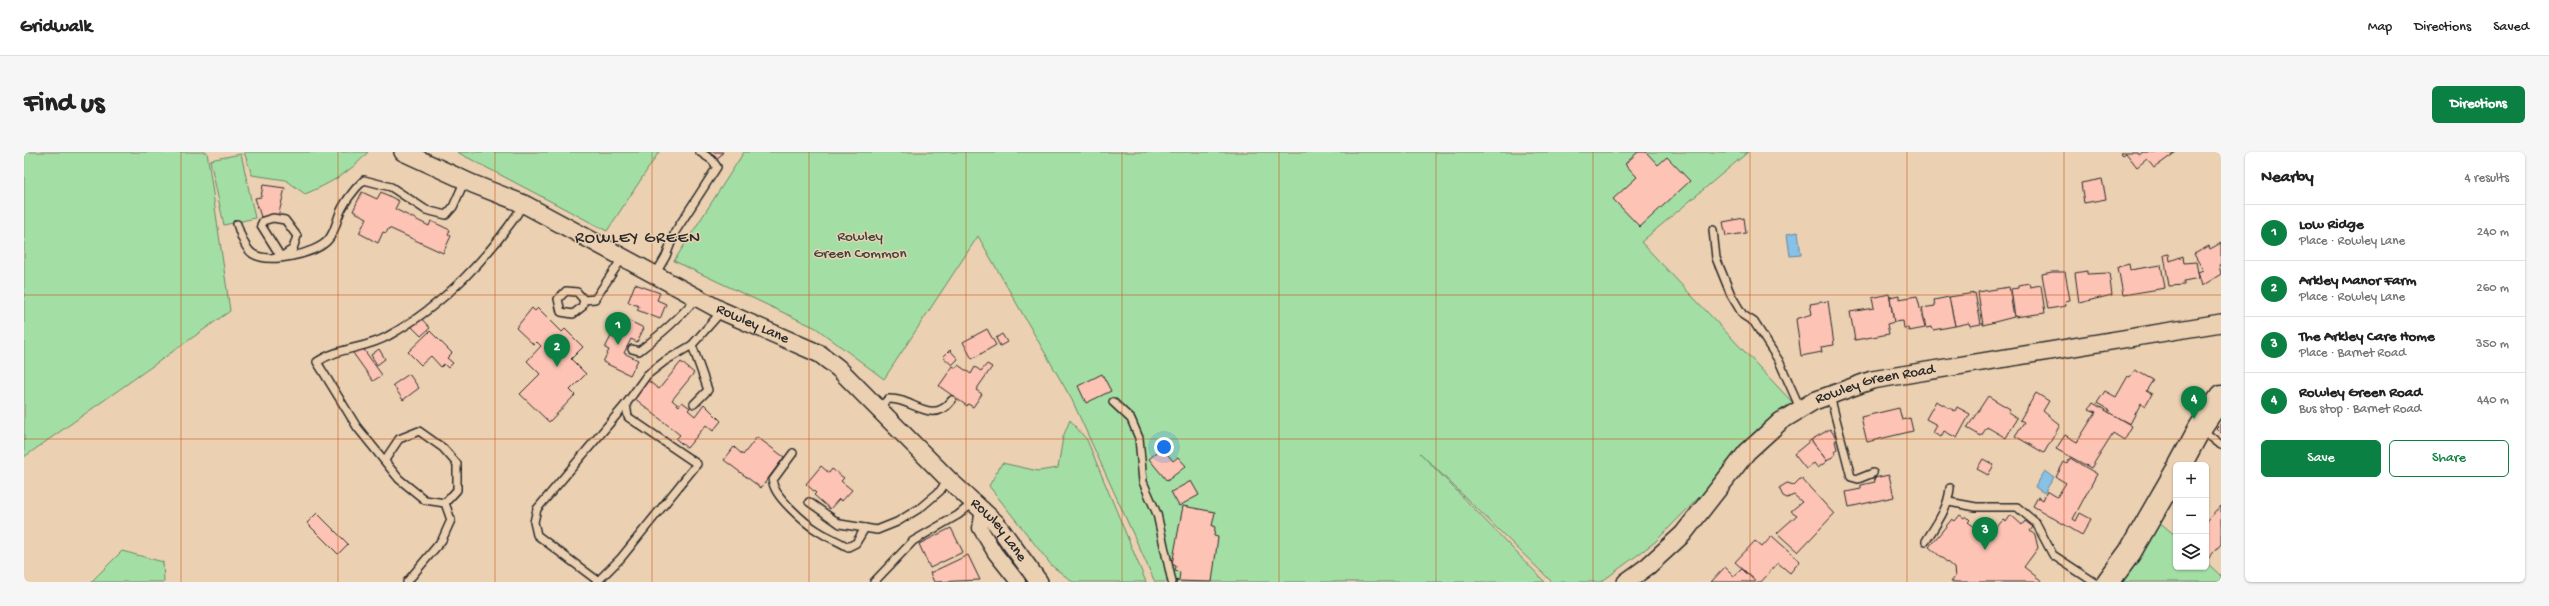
<!DOCTYPE html>
<html lang="en">
<head>
<meta charset="utf-8">
<style>
  :root { --surface:#fff; --page:#f6f6f6; --text:#222; --muted:#767676; --line:#e0e0e0; --accent:#0b8043 }
  body { margin:0; font-family:"Gochi Hand",sans-serif; background:var(--page); color:var(--text) }
  .controls { position:absolute; right:12px; bottom:12px; display:grid; overflow:hidden; border-radius:6px; box-shadow:0 1px 3px #0004 }
  .controls button { width:36px; height:36px; display:grid; place-items:center; padding:0; border:0; border-bottom:1px solid var(--line); background:var(--surface); color:var(--text); font:20px sans-serif }
  .you { position:absolute; left:1140px; top:295px; width:14px; height:14px; margin:-10px; border:3px solid #fff; border-radius:50%; background:#1a73e8; box-shadow:0 0 0 6px #1a73e833 }
  .badge { display:grid; place-items:center; width:26px; height:26px; border-radius:50%; background:var(--accent); color:#fff; font-size:13px; font-weight:700 }
  .pin { position:absolute; translate:-50% -33px; filter:drop-shadow(0 1px 2px #0008) }
  .pin::after { content:''; position:absolute; top:21px; width:14px; height:12px; background:inherit; clip-path:polygon(0 0,100% 0,50% 100%) }
  .list { margin:0; padding:0; list-style:none }
  h2 { display:flex; justify-content:space-between; align-items:center; height:52px; margin:0; padding:0 16px; font-size:17px }
  h2 small { font-size:13px; font-weight:400; color:var(--muted) }
  .list li { display:grid; grid-template-columns:26px 1fr auto; gap:12px; align-items:center; box-sizing:border-box; height:56px; padding:0 16px; border-top:1px solid var(--line) }
  .list b { display:block; font-size:15px; white-space:nowrap }
  .list p { margin:0; font-size:13px; white-space:nowrap; color:var(--muted) }
  .list em { font-size:13px; font-style:normal; color:var(--muted) }
  .actions { display:flex; gap:8px; padding:12px 16px }
  .actions a { flex:1; padding:9px 0; border:1px solid var(--accent); border-radius:6px; text-align:center; font-size:14px; color:var(--accent) }
  .actions .main { background:var(--accent); color:#fff }
  .icon { flex:none; width:22px; height:22px; fill:none; stroke:currentColor; stroke-width:2; stroke-linecap:round; stroke-linejoin:round }
  .map { position:relative; flex:none; width:2197px; height:430px; overflow:hidden; border-radius:6px }
  header { display:flex; align-items:center; gap:24px; box-sizing:border-box; height:56px; padding:0 20px; background:var(--surface); border-bottom:1px solid var(--line) }
  header strong { font-size:19px }
  nav { display:flex; gap:22px; margin-inline-start:auto; font-size:14px }
  .intro { display:flex; align-items:center; justify-content:space-between; box-sizing:border-box; height:96px; padding:0 24px }
  h1 { margin:0; font-size:28px }
  .button { padding:10px 18px; border-radius:6px; background:var(--accent); color:#fff; font-size:14px; font-weight:700 }
  main { display:flex; gap:24px; padding:0 24px }
  aside { flex:1; background:var(--surface); border-radius:6px; box-shadow:0 1px 3px #0004 }
  .map>svg:first-child { display:block }
</style>
</head>
<body>
<header>
<strong>Gridwalk</strong>
<nav><a>Map</a><a>Directions</a><a>Saved</a></nav>
</header>
<div class="intro"><h1>Find us</h1><a class="button">Directions</a></div>
<main>
<div class="map">
<svg width="2197" height="430" viewBox="0 0 2197 430">
  <rect width="100%" height="100%" fill="#ebd0b2"/>
  <filter id="ink" filterUnits="userSpaceOnUse"><feTurbulence type="fractalNoise" baseFrequency=".025" numOctaves="2"/><feDisplacementMap in="SourceGraphic" scale="8" xChannelSelector="R" yChannelSelector="G"/><feConvolveMatrix kernelMatrix="1 2 1 2 8 2 1 2 1" color-interpolation-filters="sRGB"/></filter>
  <g filter="url(#ink)">
    <g fill="#a3dfa5" stroke="#678568">
      <polygon points="0,0 183,0 206,159 0,305"/>
      <path d="M 220,0 L 344,0 C 327,20 305,32 281,42 L 262,28 L 228,23 Z"/>
      <polygon points="433,0 635,0 583,79"/>
      <polygon points="720,0 1724,0 1617,90 1769,251 1721,292 1690,330 1631,390 1577,430 1528,430 1396,301 1521,430 1131,430 1048,248 954,84 860,227 792,176 650,109"/>
      <polygon points="217,2 231,66 200,73 186,8"/>
      <polygon points="1046,268 1063,288 1122,430 1049,430 1028,414 965,334 978,311 1014,319 1034,316 1039,285"/>
      <polygon points="2134,369 2152,384 2152,415 2182,415 2182,410 2197,424 2197,430 2094,430"/>
      <polygon points="98,399 139,410 140,430 67,430"/>
    </g>
    <g fill="#87c1e6" stroke="#62859b">
      <polygon points="1774,80 1777,103 1766,104 1763,82"/>
      <polygon points="2021,319 2030,325 2020,341 2011,335"/>
    </g>
    <g fill="#fdc3b4" stroke="#2b2b2b">
      <polygon points="684,0 699,0 693,8"/>
      <polygon points="1614,0 1622,0 1634,13 1643,5 1666,29 1616,75 1589,47 1613,25 1601,12"/>
      <polygon points="2096,0 2113,0 2115,3 2119,0 2152,0 2130,16 2123,7 2113,15 2102,1 2099,3"/>
      <polygon points="2078,27 2082,47 2060,51 2057,31"/>
      <polygon points="239,33 261,36 254,65 237,65 231,46 237,45"/>
      <polygon points="338,40 353,47 357,40 375,49 371,57 405,74 407,69 426,78 424,82 427,84 419,101 365,76 362,81 359,80 354,91 335,81 343,66 329,59"/>
      <polygon points="1720,66 1722,81 1702,84 1699,70"/>
      <polygon points="2197,91 2197,111 2195,113 2197,122 2178,134 2174,120 2179,118 2170,102 2185,94 2186,97"/>
      <polygon points="2145,102 2146,109 2159,104 2160,111 2172,110 2175,126 2160,129 2160,133 2145,134 2140,103"/>
      <polygon points="2105,112 2106,118 2137,113 2141,136 2099,143 2094,115"/>
      <polygon points="2063,119 2063,122 2085,121 2088,143 2055,151 2051,121"/>
      <polygon points="2028,120 2041,120 2046,148 2041,149 2042,154 2024,157 2018,122"/>
      <polygon points="2005,131 2006,135 2017,133 2021,161 1991,165 1987,137 1995,136 1995,133"/>
      <polygon points="611,132 636,141 633,148 642,152 636,167 613,158 615,154 604,150"/>
      <polygon points="1985,135 1990,165 1959,173 1954,140"/>
      <polygon points="1951,141 1957,172 1946,174 1945,171 1931,174 1925,145"/>
      <polygon points="1865,142 1870,170 1863,172 1865,182 1831,188 1826,160 1850,156 1848,146"/>
      <polygon points="1875,143 1875,147 1893,144 1901,176 1885,179 1884,176 1880,176 1879,169 1870,170 1866,145"/>
      <polygon points="1925,145 1931,174 1909,178 1908,175 1902,176 1898,156 1911,154 1910,148"/>
      <polygon points="1804,149 1810,193 1797,195 1798,200 1777,204 1772,167 1788,162 1786,152"/>
      <polygon points="508,156 511,159 514,156 538,180 541,177 559,195 547,207 562,222 546,238 551,243 525,270 496,242 516,222 503,209 517,194 513,190 510,193 492,176"/>
      <polygon points="395,164 406,176 397,184 386,173"/>
      <polygon points="597,165 620,176 613,190 607,187 600,201 614,208 606,223 579,210 585,198 581,196"/>
      <polygon points="963,177 972,193 948,207 939,190"/>
      <polygon points="406,179 428,201 423,206 429,211 424,216 420,212 417,215 407,204 397,213 384,200"/>
      <polygon points="978,182 983,190 976,194 972,186"/>
      <polygon points="338,195 358,223 349,229 329,201"/>
      <polygon points="355,197 361,207 353,213 347,203"/>
      <polygon points="926,198 934,207 928,213 919,205"/>
      <polygon points="657,210 670,221 648,248 655,254 658,250 666,256 664,258 671,264 680,252 697,269 689,279 682,273 663,296 652,287 656,283 609,245 623,228 635,237"/>
      <polygon points="963,212 968,215 952,238 958,242 949,255 944,252 943,254 915,234 929,214 932,216 934,213 947,222 951,215 957,219"/>
      <polygon points="2111,218 2129,228 2122,239 2128,242 2121,254 2117,251 2106,272 2085,261 2085,258 2073,251 2081,239 2092,245 2104,224 2106,225"/>
      <polygon points="385,222 395,236 379,248 369,233"/>
      <polygon points="1078,222 1087,239 1062,251 1054,234"/>
      <polygon points="2012,241 2025,249 2019,259 2036,273 2020,301 1991,284 2000,270 1996,268"/>
      <polygon points="1964,244 1986,257 1984,260 1993,266 1982,286 1963,275 1957,284 1943,276"/>
      <polygon points="1912,249 1931,259 1933,255 1946,262 1933,286 1920,279 1917,285 1909,281 1913,273 1902,267"/>
      <polygon points="2069,251 2108,274 2100,288 2089,281 2067,316 2032,297 2041,283 2053,290 2072,260 2065,257"/>
      <polygon points="1875,256 1878,268 1886,266 1889,279 1843,290 1837,265"/>
      <polygon points="2197,271 2197,281 2192,276"/>
      <polygon points="1806,277 1813,287 1811,289 1813,297 1810,299 1812,302 1803,309 1787,288"/>
      <polygon points="733,285 760,305 737,336 700,308 710,295 719,303"/>
      <polygon points="1787,288 1803,309 1794,316 1790,311 1782,317 1770,302"/>
      <polygon points="1138,296 1149,309 1154,305 1162,314 1143,329 1125,307"/>
      <polygon points="2046,306 2073,322 2049,367 2052,369 2056,361 2067,367 2058,383 2009,354 2014,345 2019,348 2023,339 2033,345 2042,331 2032,325 2040,310 2043,312"/>
      <polygon points="1959,307 1970,313 1964,323 1953,317"/>
      <polygon points="797,314 805,321 808,317 820,326 817,329 828,338 818,349 815,347 806,357 790,343 792,341 782,332"/>
      <polygon points="1865,323 1870,345 1825,355 1822,340 1837,337 1837,333 1851,330 1850,326"/>
      <polygon points="1777,326 1810,362 1774,400 1753,381 1773,363 1767,359 1778,350 1770,343 1763,346 1759,344 1755,336 1763,331 1770,333"/>
      <polygon points="1167,329 1175,343 1155,354 1147,340"/>
      <polygon points="1159,354 1191,360 1188,374 1191,375 1190,384 1194,385 1188,430 1152,429 1155,428 1156,420 1151,419 1152,414 1148,412"/>
      <polygon points="2197,354 2197,392 2182,409 2182,368 2183,369"/>
      <polygon points="293,361 324,392 314,402 283,371"/>
      <polygon points="1936,363 1940,366 1942,364 1946,368 1944,370 1964,385 1979,368 1982,370 1987,363 1998,373 2001,369 2009,375 2006,379 2011,383 2014,396 2000,415 2019,430 1927,430 1931,425 1930,416 1905,395 1928,367 1931,369"/>
      <polygon points="927,376 939,400 906,416 895,392"/>
      <polygon points="1748,384 1776,409 1766,421 1754,411 1737,430 1733,430 1711,410 1731,389 1738,395"/>
      <polygon points="944,403 956,428 910,430 906,421"/>
      <polygon points="1701,415 1710,424 1718,417 1732,430 1687,430"/>
    </g>
    <g fill="none" stroke-linecap="round" stroke-linejoin="round">
      <g stroke="#2b2b2b" stroke-width="10">
        <g id="service">
          <polygon points="249,66 261,68 273,84 269,97 257,105 237,73 239,69"/>
          <path d="M 213,72 C 216,81 220,96 229,102 C 245,112 292,102 304,88 C 310,81 311,75 314,66 C 318,53 330,37 340,28 L 367,35 L 402,58 L 422,63 L 429,55 L 441,28"/>
          <polyline points="1689,78 1692,106 1707,143 1719,163 1730,170 1755,209 1776,256"/>
          <polyline points="631,123 642,104 651,80 693,15 688,8 676,0"/>
          <polyline points="560,148 558,155 549,162 537,160 534,147 542,139 553,140 560,148 571,147 599,105"/>
          <path d="M 608,197 L 615,199 C 636,183 656,166 672,146"/>
          <polyline points="1806,244 1827,325 1834,327 1849,321"/>
          <polyline points="1089,250 1107,267 1115,286 1119,330 1133,362 1148,430"/>
          <polyline points="670,252 684,238 668,193 698,159"/>
          <path d="M 855,257 L 864,247 C 888,245 908,275 928,248"/>
          <polyline points="2177,277 2197,293"/>
          <path d="M 769,301 L 749,328 C 747,342 782,372 794,379 C 803,385 814,389 824,395 L 832,391 L 841,376"/>
          <path d="M 361,308 L 375,287 L 395,279 L 419,296 L 433,312 L 433,338 L 421,351 L 401,348 L 375,327 L 333,275 L 293,210 C 315,195 342,197 364,184 C 419,154 466,104 500,52"/>
          <polyline points="785,350 816,372 853,378 873,370 896,356 916,339 924,327"/>
          <polyline points="1925,350 1952,355 1993,355 2012,371 2029,403 2070,430"/>
          <path d="M 1902,389 C 1913,371 1924,357 1926,336"/>
          <polyline points="574,429 513,383 510,370 513,357 602,252"/>
          <polyline points="383,430 418,388 427,368 421,351"/>
          <polyline points="573,430 597,406 673,312 604,265 602,252 623,223 641,209 668,193"/>
          <polyline points="850,430 889,389 934,363 950,350"/>
        </g>
      </g>
      <g stroke="#2b2b2b" stroke-width="17">
        <polyline id="minor" points="959,357 956,376 971,401 994,430"/>
      </g>
      <g stroke="#2b2b2b" stroke-width="20">
        <g id="tertiary">
          <path id="s1" d="M 379,0 L 449,32 L 500,52 L 698,159 L 796,202 L 814,216 L 924,327 L 972,371 L 1015,430"/>
          <path id="s2" d="M 1602,430 L 1624,414 L 1659,382 L 1723,300 L 1757,269 L 1790,249 L 1848,228 L 2197,171"/>
        </g>
      </g>
      <g stroke="#2b2b2b" stroke-width="25">
        <g id="primary">
          <polyline points="2156,313 2176,276 2197,245"/>
          <polyline points="2084,430 2106,400 2152,320"/>
        </g>
      </g>
      <use href="#service" stroke="#ebd0b2" stroke-width="7"/>
      <use href="#minor" stroke="#ebd0b2" stroke-width="14"/>
      <use href="#tertiary" stroke="#ebd0b2" stroke-width="17"/>
      <use href="#primary" stroke="#ebd0b2" stroke-width="22"/>
    </g>
  </g>
  <path fill="none" stroke="#c25012" stroke-width="1" stroke-opacity="0.55" d="M 157,0 L 157,430M 314,0 L 314,430M 471,0 L 471,430M 628,0 L 628,430M 785,0 L 785,430M 942,0 L 942,430M 1098,0 L 1098,430M 1255,0 L 1255,430M 1412,0 L 1412,430M 1569,0 L 1569,430M 1726,0 L 1726,430M 1883,0 L 1883,430M 2040,0 L 2040,430M 0,143 L 2197,143M 0,287 L 2197,287"/>
  <g text-anchor="middle" dominant-baseline="central" stroke-width="3" stroke-linejoin="round" paint-order="stroke">
    <g font-size="15" fill="#3d463d" stroke="#ebd0b2">
      <text x="836" y="85">Rowley<tspan x="836" dy="17">Green Common</tspan></text>
    </g>
    <g font-size="15" fill="#2b2b2b" stroke="#ebd0b2">
      <text stroke="none"><textPath href="#s1" startOffset="390">Rowley Lane</textPath></text>
      <text stroke="none"><textPath href="#s2" startOffset="327">Rowley Green Road</textPath></text>
      <text stroke="none"><textPath href="#s1" startOffset="715">Rowley Lane</textPath></text>
    </g>
    <g font-size="17" letter-spacing="1" fill="#2b2b2b" stroke="#ebd0b2">
      <text x="614" y="87">ROWLEY GREEN</text>
    </g>
  </g>
</svg>
<div class="controls">
<button>+</button>
<button>−</button>
<button><svg class="icon" aria-label="layers" viewBox="0 0 24 24"><path d="M12 4l9 5-9 5-9-5zM3 14l9 5 9-5"/></svg></button>
</div>
<div class="you"></div>
<div class="pin badge" style="left:594px;top:193px">1</div>
<div class="pin badge" style="left:533px;top:215px">2</div>
<div class="pin badge" style="left:1961px;top:398px">3</div>
<div class="pin badge" style="left:2170px;top:267px">4</div>
</div>
<aside>
<h2>Nearby<small>4 results</small></h2>
<ul class="list">
<li><span class="badge">1</span><div><b>Low Ridge</b><p>Place · Rowley Lane</p></div><em>240 m</em></li>
<li><span class="badge">2</span><div><b>Arkley Manor Farm</b><p>Place · Rowley Lane</p></div><em>260 m</em></li>
<li><span class="badge">3</span><div><b>The Arkley Care Home</b><p>Place · Barnet Road</p></div><em>350 m</em></li>
<li><span class="badge">4</span><div><b>Rowley Green Road</b><p>Bus stop · Barnet Road</p></div><em>440 m</em></li>
</ul>
<div class="actions"><a class="main">Save</a><a>Share</a></div>
</aside>
</main>
</body>
</html>
